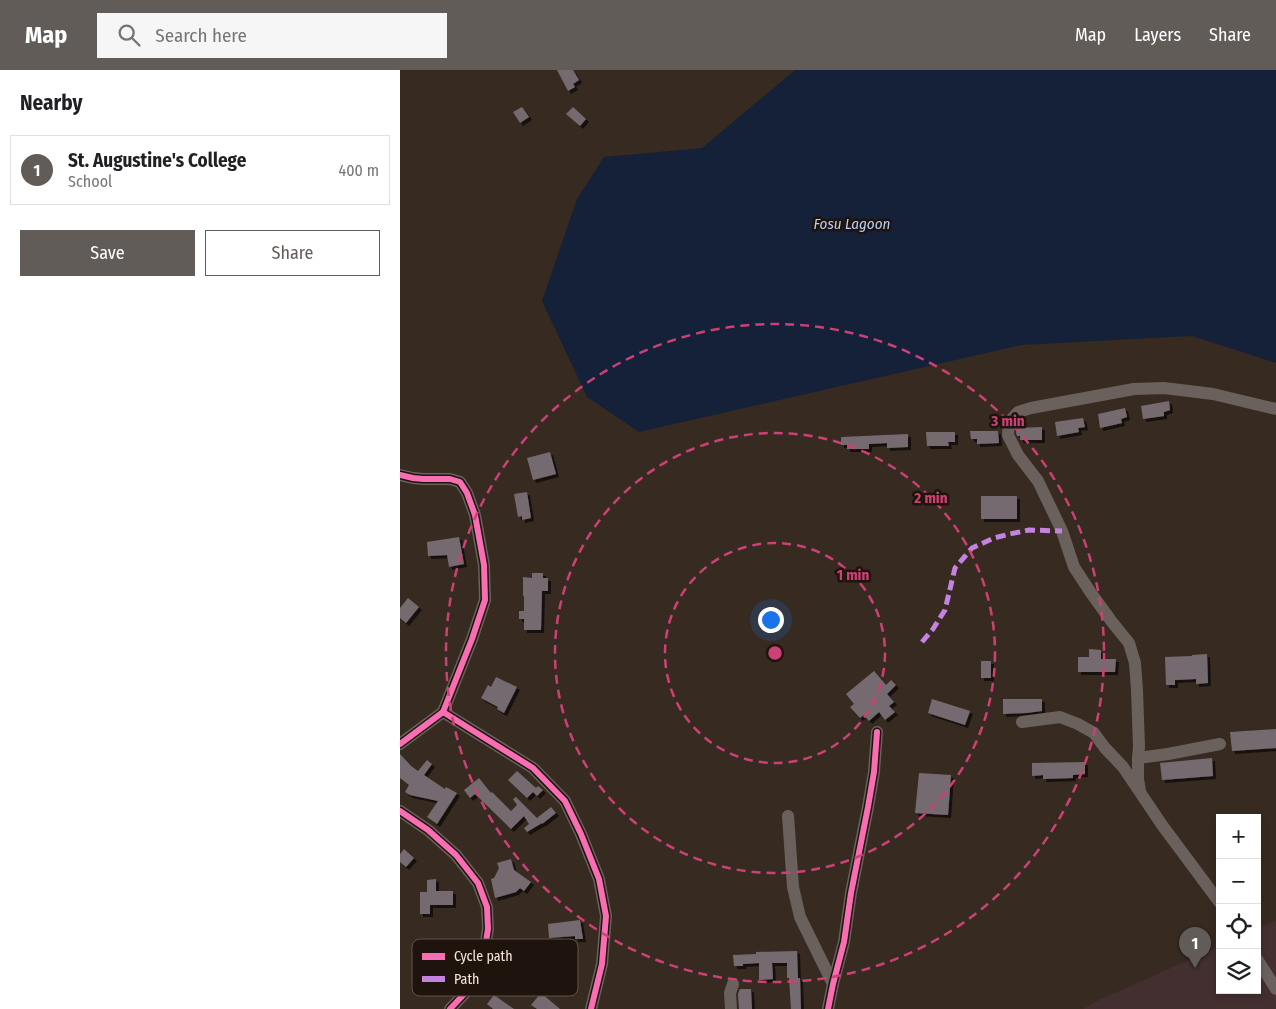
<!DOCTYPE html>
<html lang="en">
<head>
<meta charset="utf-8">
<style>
  :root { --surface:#fff; --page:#f6f6f6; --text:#202124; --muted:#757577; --line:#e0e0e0; --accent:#625c59 }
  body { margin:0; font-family:"Fira Sans Condensed",sans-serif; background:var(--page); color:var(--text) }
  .controls { position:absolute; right:15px; bottom:15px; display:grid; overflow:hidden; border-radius:0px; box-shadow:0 2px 8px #0003 }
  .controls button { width:45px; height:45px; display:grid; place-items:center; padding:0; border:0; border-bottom:1px solid var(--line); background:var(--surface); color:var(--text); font:25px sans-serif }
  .you { position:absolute; left:370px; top:549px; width:18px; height:18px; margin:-12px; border:4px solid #fff; border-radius:50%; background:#1a73e8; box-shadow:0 0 0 8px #1a73e833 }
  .badge { display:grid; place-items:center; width:32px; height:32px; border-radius:50%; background:var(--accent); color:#fff; font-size:16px; font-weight:700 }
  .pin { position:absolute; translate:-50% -41px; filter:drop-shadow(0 1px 2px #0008) }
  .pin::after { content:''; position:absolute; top:26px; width:18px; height:15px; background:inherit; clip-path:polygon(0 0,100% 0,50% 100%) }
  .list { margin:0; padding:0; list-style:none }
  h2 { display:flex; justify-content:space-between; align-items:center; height:65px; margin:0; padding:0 20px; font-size:21px }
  h2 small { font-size:16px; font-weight:400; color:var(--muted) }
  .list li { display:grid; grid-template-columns:32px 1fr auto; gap:15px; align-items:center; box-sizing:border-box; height:70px; margin:0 10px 10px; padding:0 10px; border:1px solid var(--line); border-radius:0px }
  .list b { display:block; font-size:19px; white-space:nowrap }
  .list p { margin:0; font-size:16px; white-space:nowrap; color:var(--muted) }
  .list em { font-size:16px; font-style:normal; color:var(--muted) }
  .actions { display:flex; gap:10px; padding:15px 20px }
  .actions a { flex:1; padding:11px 0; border:1px solid var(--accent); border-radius:0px; text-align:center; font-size:18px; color:var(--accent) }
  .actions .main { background:var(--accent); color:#fff }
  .icon { flex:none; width:28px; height:28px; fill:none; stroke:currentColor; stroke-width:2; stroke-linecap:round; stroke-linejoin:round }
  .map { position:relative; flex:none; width:876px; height:939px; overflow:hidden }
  header { display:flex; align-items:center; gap:30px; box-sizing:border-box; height:70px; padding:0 25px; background:var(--accent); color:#fff }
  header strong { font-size:24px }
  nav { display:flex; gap:28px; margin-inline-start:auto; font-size:18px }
  .search { width:350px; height:45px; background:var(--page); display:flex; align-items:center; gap:12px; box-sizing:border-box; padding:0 18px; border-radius:0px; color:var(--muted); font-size:19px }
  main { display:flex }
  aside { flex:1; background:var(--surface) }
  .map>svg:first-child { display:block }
</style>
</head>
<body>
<header>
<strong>Map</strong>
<div class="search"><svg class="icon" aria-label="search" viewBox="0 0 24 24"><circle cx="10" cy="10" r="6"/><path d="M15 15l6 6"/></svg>Search here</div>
<nav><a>Map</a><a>Layers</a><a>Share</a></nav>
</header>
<main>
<aside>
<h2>Nearby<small></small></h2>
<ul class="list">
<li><span class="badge">1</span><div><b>St. Augustine's College</b><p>School</p></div><em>400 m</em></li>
</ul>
<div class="actions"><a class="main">Save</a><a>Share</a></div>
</aside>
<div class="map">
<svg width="876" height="939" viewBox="0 0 876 939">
  <defs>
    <filter id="shadow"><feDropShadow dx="3" dy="3" stdDeviation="0" flood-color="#0009"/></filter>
  </defs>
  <rect width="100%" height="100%" fill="#372a21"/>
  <polygon fill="#432f30" points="876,850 876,939 683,939 697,931 820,876 820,920 857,920 857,859"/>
  <polygon fill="#142138" points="395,0 876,0 876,293 792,266 621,275 239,362 187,327 142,231 177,129 204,87 302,78"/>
  <g fill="#756b6f" filter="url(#shadow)">
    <polygon points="157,0 173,0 179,10 173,14 175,17 168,21"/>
    <polygon points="122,37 129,47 120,53 113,42"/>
    <polygon points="173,37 186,49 180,56 166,44"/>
    <polygon points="769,331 770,340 764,342 764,346 743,349 741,336"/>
    <polygon points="725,338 727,347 721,349 722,353 700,358 698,344"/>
    <polygon points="683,348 685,357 678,358 679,362 657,366 655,352"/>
    <polygon points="642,357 642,370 620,370 620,366 617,366 616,363 617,358"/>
    <polygon points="570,361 598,361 599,373 577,374 577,369 571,369"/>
    <polygon points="526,362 555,362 555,372 548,372 549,376 527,376"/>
    <polygon points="508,364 508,377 487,378 487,373 469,374 469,379 447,379 447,375 441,375 441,367"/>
    <polygon points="150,382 156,404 133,410 127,388"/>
    <polygon points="127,422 131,448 122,450 122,446 118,447 114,424"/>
    <rect x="581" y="426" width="36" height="23"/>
    <polygon points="59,467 64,494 49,497 47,485 28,486 27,472"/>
    <polygon points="132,503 143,503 143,508 148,508 148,521 142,521 141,560 124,560 124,549 119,549 119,541 124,541 124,526 123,526 123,507 132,508"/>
    <polygon points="8,528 19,537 6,553 0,548 0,538"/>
    <polygon points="689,579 701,580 701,589 716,589 715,602 678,602 678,587 689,587"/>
    <polygon points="807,584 808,613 796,614 796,609 775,610 775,615 766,615 765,587 792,586 792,585"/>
    <rect x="581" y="591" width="10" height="17"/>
    <polygon points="474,601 486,615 491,610 496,615 487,624 494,632 489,636 495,642 485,650 479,642 469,651 464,645 460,648 450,637 454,634 446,624"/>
    <polygon points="96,607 117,617 104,643 97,639 98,637 81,628 88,615 91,617"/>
    <polygon points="532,629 570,641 565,655 528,643"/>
    <polygon points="603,629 642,629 642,641 626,643 603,644"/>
    <polygon points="876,659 876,678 832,681 830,662"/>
    <polygon points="0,684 11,696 18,701 27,690 32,694 24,705 45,719 46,717 57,723 37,754 27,747 38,731 10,725 5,722 9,715 0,708"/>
    <polygon points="812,688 813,706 762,710 760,693"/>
    <polygon points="685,692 685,704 673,705 673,708 643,709 643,705 632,706 632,693"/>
    <polygon points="117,701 136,718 138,716 143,720 137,726 133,722 127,728 108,710"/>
    <polygon points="519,703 551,705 548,745 515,743"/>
    <polygon points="79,708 91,723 92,722 111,741 117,735 113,729 116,727 137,748 151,737 156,743 142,754 142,753 127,762 124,758 129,754 124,746 111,759 75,724 70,728 64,720"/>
    <polygon points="4,779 14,788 6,797 0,792 0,784"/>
    <polygon points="111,789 114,800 131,812 124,821 120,818 116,822 95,828 91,809 94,808 99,798 97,793"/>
    <polygon points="36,809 36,821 53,821 53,835 30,835 30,844 20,844 20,822 27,822 27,810"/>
    <polygon points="180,850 183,869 175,869 175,866 149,868 148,854"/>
    <polygon points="397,881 398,908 400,908 401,939 391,939 389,908 387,908 387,893 372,893 373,909 359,910 359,893 343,894 343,896 334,896 333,885 356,884 356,882"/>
    <polygon points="340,919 351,919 352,939 339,939 338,924"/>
    <polygon points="141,923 160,939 137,939 131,935"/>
    <polygon points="94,925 114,939 93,939 87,934"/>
  </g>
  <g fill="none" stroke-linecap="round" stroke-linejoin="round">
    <g stroke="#6a615d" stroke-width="12">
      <polyline points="0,405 13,408 23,409 50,409 60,412 67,423 75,445 84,495 85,530 72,569 43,642 0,674"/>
      <polyline points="43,642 133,698 165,731 181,764 199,809 206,846 202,894 191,939"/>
      <polyline points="622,652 660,647 678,654 694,663 705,678 723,697 762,755 820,833"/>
      <polyline points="738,688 768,684 820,674"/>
      <polyline points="740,721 738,709 738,688 739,677 737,620 735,593 729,573 712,552 691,523 674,497 662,461 638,411 618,385 608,365 609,352 618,342 631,338 734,319 764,318 813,324 876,339"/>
      <polyline points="0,741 28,760 56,785 78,813 87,837 88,859 83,890 67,921 50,939"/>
      <polyline points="388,746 393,817 400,847 433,914"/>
      <polyline points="857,889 876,919"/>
      <polyline points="331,939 330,923 333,914"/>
      <polyline points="428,939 433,914 444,872 451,823 468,737 474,702 477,662"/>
    </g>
    <polyline stroke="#c483df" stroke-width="5" stroke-dasharray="10 5" stroke-linecap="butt" points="522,572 533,559 545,540 555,498 572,478 594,468 610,464 629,460 662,461"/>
    <g stroke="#1f140d" stroke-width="9">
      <g id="cycleway">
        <polyline points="0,405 13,408 23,409 50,409 60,412 67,423 75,445 84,495 85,530 72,569 43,642 0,674"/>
        <polyline points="43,642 133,698 165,731 181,764 199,809 206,846 202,894 191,939"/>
        <polyline points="0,741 28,760 56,785 78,813 87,837 88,859 83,890 67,921 50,939"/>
        <polyline points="428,939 433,914 444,872 451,823 468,737 474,702 477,662"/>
      </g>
    </g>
    <use href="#cycleway" stroke="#f96db3" stroke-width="6"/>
  </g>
  <g fill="none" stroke="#cc4175" stroke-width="2.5" stroke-dasharray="9 6">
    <circle cx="375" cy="583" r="110"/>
    <circle cx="375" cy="583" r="220"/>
    <circle cx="375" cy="583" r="329"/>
  </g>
  <g text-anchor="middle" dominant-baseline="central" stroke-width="5" stroke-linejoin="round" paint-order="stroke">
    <g font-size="15" font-style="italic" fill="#b5cffa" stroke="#1f140d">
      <text x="452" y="154">Fosu Lagoon</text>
    </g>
  </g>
  <rect x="12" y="869" width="166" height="57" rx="8" fill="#1f140d" stroke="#5f534b" stroke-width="1"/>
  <rect x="22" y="883" width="23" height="7" fill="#f96db3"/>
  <rect x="22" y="906" width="23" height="6" fill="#c483df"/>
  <g font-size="14" fill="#f5e6db">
    <text x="54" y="891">Cycle path</text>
    <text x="54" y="914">Path</text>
  </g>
  <circle cx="375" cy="583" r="8" fill="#cc4175" stroke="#1f140d" stroke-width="2.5"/>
  <g font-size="15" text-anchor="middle" font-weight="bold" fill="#cc4175" stroke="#1f140d" stroke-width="5" stroke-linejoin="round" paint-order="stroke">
    <text x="608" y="356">3 min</text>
    <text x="531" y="433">2 min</text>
    <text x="453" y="510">1 min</text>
  </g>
</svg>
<div class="controls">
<button>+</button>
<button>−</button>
<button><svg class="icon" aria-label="locate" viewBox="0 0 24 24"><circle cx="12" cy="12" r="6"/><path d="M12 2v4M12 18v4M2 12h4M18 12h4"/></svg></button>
<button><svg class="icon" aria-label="layers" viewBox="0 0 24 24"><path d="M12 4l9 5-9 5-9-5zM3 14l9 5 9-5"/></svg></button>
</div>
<div class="you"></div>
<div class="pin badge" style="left:795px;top:898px">1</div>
</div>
</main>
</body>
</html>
